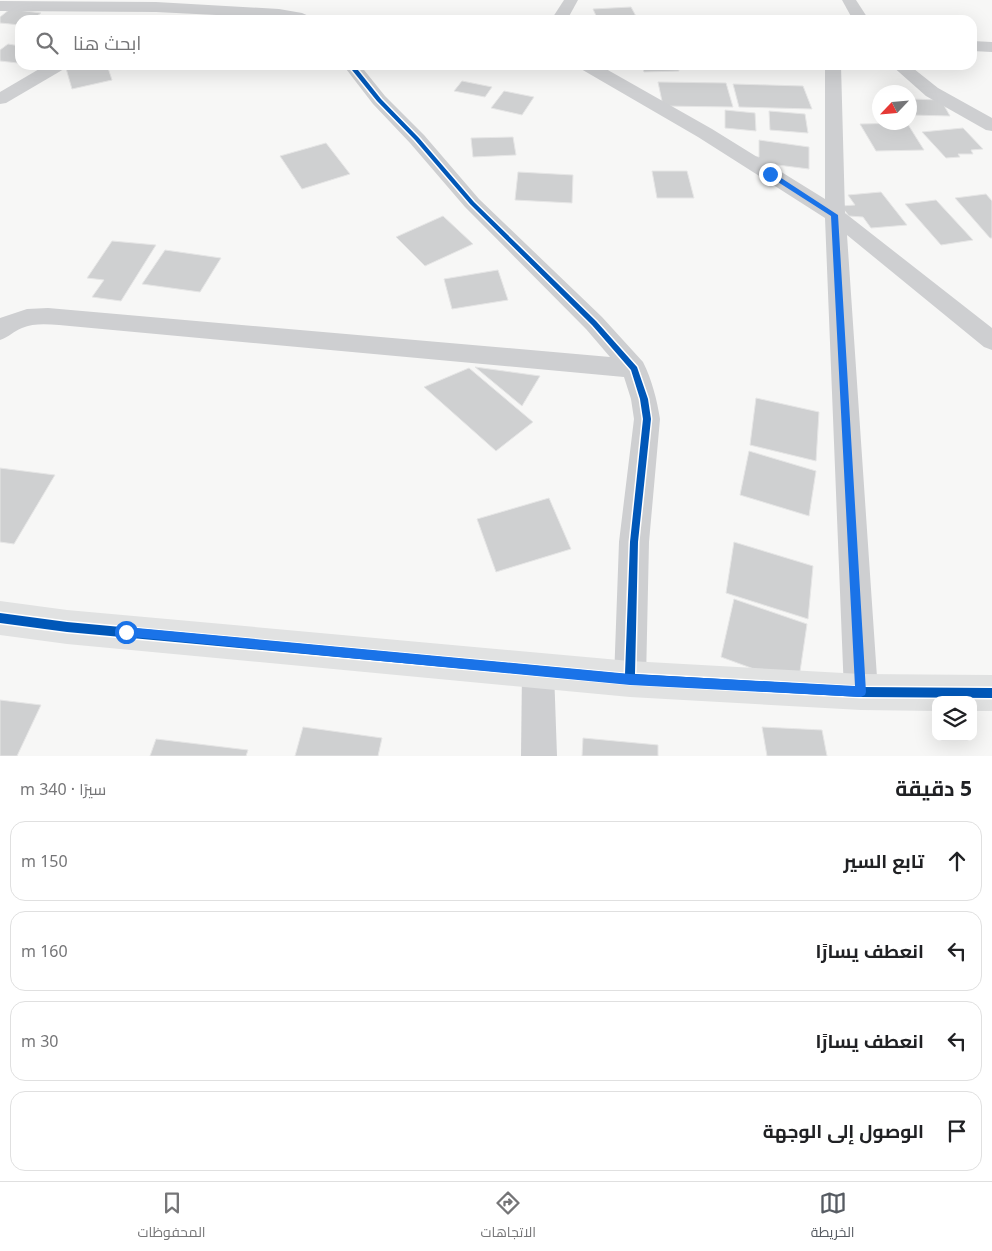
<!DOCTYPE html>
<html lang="ar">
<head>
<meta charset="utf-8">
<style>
  :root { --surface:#fff; --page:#f6f6f6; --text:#202124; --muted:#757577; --line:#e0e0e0; --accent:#565b62 }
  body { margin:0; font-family:"Noto Sans",Cairo,sans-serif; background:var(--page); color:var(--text); direction:rtl }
  .controls { position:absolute; right:15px; bottom:15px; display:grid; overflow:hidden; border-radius:10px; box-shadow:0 5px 20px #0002 }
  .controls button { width:45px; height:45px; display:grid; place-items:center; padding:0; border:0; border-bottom:1px solid var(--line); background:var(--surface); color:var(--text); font:25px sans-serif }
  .compass { position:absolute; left:872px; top:85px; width:45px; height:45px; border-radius:50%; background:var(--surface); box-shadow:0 5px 20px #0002; rotate:244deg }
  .stop { position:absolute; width:15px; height:15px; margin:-11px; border:4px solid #1a73e8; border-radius:50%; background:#fff }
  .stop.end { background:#1a73e8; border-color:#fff; box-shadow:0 1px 5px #0008 }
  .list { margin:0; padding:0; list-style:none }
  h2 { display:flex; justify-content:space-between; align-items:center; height:65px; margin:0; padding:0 20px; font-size:21px }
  h2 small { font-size:16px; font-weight:400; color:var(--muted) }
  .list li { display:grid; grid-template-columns:32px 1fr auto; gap:15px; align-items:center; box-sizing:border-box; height:80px; margin:0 10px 10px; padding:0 10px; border:1px solid var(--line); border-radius:15px }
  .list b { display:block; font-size:19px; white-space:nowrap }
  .list em { font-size:16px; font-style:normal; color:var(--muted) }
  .icon { flex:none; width:28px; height:28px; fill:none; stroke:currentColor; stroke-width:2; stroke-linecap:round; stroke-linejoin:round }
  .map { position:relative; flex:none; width:992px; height:756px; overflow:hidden; direction:ltr }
  .search { position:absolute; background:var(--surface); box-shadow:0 5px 20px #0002; left:15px; right:15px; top:15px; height:55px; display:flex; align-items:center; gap:12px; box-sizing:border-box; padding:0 18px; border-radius:15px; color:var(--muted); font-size:19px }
  .sheet { height:425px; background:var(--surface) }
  nav { display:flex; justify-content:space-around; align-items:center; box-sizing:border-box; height:70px; border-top:1px solid var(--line); background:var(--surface); font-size:14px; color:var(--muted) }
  nav a { display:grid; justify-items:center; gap:2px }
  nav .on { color:var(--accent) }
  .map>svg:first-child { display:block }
</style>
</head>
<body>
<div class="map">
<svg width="992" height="756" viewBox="0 0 992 756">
  <rect width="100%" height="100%" fill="#f7f7f6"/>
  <g fill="#cfd0d1" stroke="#e6e6e6">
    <polygon points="631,7 638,20 598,20 593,9"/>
    <polygon points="10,9 41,13 32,20 20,20 20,25 0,23 0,17"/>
    <polygon points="51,16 80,20 45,20"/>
    <polygon points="8,44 20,46 20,62 18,63 0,61 0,50"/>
    <polygon points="65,65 107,65 112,80 72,89"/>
    <polygon points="642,65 677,65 679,71 644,72"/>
    <polygon points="731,65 784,65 786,69 733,69"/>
    <polygon points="462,81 492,87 485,97 454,91"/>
    <polygon points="658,82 726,83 733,107 663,106"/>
    <polygon points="733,84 803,86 812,109 739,107"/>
    <polygon points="504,91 534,97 522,115 491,108"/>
    <polygon points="910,99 941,100 950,116 910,115"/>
    <polygon points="725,110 755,113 756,131 725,128"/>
    <polygon points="769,111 805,114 808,133 770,130"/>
    <polygon points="907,123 924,150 876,151 860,124"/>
    <polygon points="963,128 983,149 971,150 973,154 958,154 960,157 946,158 922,132"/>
    <polygon points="513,137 516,155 473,157 471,138"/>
    <polygon points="759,140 809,147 809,169 754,162 751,156 759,157"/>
    <polygon points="326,143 350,174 302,189 280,156"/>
    <polygon points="652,171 687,171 694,198 657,198"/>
    <polygon points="518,172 573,175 572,203 515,200"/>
    <polygon points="881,192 907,225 871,228 863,217 849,216 841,206 855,205 848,195"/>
    <polygon points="986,194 992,201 992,238 990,238 955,198"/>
    <polygon points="936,200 973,240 941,245 905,204"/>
    <polygon points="443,216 473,244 425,266 396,237"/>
    <polygon points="112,241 156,245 121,301 92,297 104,280 87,278"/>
    <polygon points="165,250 221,258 200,292 142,284"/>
    <polygon points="498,270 508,300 452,309 444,279"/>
    <polygon points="475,367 540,376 522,406"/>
    <polygon points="469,368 533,422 496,451 424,387"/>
    <polygon points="756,398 819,412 816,461 750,445"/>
    <polygon points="749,451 816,471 809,516 740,495"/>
    <polygon points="0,468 55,475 14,544 0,542"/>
    <polygon points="549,498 571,549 496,572 477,519"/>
    <polygon points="734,542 813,566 808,619 726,593"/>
    <polygon points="734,599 807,624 798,685 721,657"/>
    <polygon points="0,700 41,705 17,756 0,756"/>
    <polygon points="303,727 382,738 378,756 295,756"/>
    <polygon points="762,727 822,730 827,756 767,756"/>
    <polygon points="583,738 658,745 658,756 582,756"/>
    <polygon points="156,739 248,750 246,756 150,756"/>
  </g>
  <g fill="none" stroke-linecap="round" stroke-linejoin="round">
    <g fill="#cecfd1" fill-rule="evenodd">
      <polygon points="564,0 578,0 567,20 551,20"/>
      <polygon points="842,0 856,0 869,20 853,20"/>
      <polygon points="0,1 156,2 279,9 302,13 311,17 314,20 156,12 0,11"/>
      <polygon points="972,41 992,42 992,52 972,51"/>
      <polygon points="46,65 66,65 64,69 6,103 0,104 0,92"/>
      <path d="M 343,65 L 360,65 L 385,96 L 424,135 L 479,199 L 602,317 L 643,362 C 652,380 657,400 660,419 L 649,542 L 646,679 L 642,691 L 630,695 L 618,691 L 614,679 L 619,542 L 634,419 L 631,399 L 624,377 L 59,325 C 47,324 33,323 22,328 C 14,331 9,337 0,340 L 0,318 L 27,309 L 48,308 L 610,357 L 586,329 L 465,207 L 410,143 L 373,104 Z"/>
      <polygon points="579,65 599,65 712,129 825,199 825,65 841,65 845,213 992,328 992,350 984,347 847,235 878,692 873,704 861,709 849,704 844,692 825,218 698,137 581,69"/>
      <polygon points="891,65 909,65 938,88 992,118 992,131 986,130 926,96"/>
      <polygon points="538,655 550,659 554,671 557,756 521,756 522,671 526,659"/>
    </g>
    <polygon fill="#e1e2e2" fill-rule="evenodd" points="0,601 67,610 630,661 861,674 992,675 992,711 973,711 973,700 936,700 936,711 861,710 630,697 67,644 0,635"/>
    <g stroke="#fff" stroke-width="3">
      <polygon id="cycleway" points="348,65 354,65 381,99 419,138 474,202 596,321 637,367 648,399 651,419 638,542 635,674 861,687 992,688 992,698 861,697 630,684 67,632 0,623 0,613 67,622 625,674 630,542 643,419 640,399 631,370 592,325 470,204 415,140 377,101"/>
    </g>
    <use href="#cycleway" fill="#0057b8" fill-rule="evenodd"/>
  </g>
  <polygon fill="#1a73e8" points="767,172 772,172 838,215 866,692 865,695 861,697 630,685 122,636 121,632 122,629 126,627 630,674 855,686 831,216 767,175"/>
</svg>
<div class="controls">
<button><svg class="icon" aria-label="layers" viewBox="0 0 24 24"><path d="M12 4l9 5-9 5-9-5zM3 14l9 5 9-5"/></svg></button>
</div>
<svg class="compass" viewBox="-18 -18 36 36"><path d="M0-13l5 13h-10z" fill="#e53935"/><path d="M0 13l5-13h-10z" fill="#757577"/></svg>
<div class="stop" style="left:126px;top:632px"></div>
<div class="stop end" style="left:770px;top:174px"></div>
<div class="search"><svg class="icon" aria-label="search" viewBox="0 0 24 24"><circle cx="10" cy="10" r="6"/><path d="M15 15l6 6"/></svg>ابحث هنا</div>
</div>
<section class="sheet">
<h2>5 دقيقة<small>سيرًا · 340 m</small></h2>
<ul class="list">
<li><svg class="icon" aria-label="ahead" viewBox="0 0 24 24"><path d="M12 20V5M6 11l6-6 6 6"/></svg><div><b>تابع السير</b></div><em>150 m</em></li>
<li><svg class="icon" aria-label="left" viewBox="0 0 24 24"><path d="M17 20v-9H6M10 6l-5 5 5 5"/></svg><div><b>انعطف يسارًا</b></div><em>160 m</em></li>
<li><svg class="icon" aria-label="left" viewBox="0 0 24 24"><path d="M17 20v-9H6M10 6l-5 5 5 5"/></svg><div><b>انعطف يسارًا</b></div><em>30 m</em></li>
<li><svg class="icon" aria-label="arrive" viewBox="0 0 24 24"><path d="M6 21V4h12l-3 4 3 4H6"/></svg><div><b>الوصول إلى الوجهة</b></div></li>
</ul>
</section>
<nav>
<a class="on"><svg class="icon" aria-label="map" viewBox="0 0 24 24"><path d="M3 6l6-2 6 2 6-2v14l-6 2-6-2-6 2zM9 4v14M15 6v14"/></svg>الخريطة</a>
<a><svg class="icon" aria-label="directions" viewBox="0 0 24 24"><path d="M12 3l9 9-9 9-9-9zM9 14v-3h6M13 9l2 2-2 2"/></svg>الاتجاهات</a>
<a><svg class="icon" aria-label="saved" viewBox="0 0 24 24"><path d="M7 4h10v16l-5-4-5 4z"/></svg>المحفوظات</a>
</nav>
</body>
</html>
